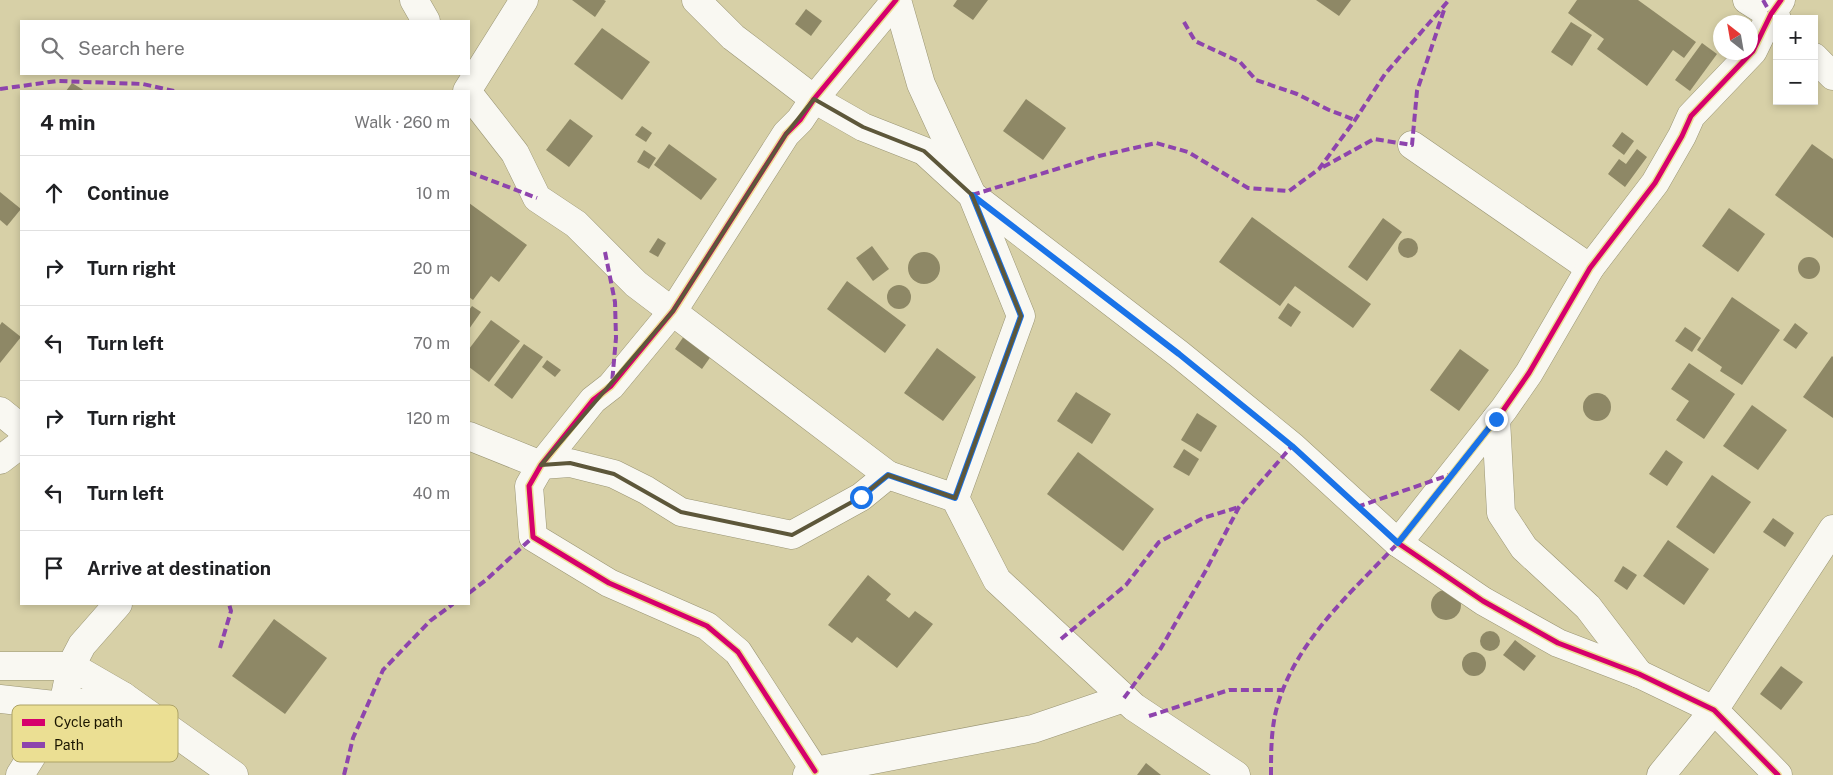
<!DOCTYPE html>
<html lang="en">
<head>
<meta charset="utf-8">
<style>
  :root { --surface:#fff; --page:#f6f6f6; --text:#202124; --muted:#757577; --line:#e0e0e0 }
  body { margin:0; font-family:"Public Sans",sans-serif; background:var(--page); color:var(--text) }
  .controls { position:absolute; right:15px; top:15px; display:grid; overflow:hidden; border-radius:0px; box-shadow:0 2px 8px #0003 }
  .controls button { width:45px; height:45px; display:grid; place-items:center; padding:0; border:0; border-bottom:1px solid var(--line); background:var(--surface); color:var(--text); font:25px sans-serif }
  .compass { position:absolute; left:1713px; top:15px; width:45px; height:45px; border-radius:50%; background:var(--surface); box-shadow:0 2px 8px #0003; rotate:329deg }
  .stop { position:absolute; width:15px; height:15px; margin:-11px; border:4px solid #1a73e8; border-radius:50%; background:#fff }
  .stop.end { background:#1a73e8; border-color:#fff; box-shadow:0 1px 5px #0008 }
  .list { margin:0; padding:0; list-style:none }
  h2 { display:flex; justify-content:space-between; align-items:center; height:65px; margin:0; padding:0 20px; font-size:21px }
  h2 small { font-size:16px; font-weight:400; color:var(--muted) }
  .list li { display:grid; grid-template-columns:32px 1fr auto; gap:15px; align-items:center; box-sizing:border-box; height:75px; padding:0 20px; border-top:1px solid var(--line) }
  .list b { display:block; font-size:19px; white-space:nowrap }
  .list em { font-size:16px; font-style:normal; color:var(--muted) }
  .icon { flex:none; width:28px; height:28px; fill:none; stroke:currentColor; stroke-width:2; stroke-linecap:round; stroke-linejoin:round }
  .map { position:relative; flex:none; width:1833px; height:775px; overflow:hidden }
  .search { position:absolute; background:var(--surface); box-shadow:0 2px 8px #0003; left:20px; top:20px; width:450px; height:55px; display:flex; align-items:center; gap:12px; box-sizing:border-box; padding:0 18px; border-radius:0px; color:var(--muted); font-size:19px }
  .panel { position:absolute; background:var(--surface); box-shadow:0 2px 8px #0003; left:20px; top:90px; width:450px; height:515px; border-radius:0px }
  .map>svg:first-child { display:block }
</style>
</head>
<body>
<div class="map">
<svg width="1833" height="775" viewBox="0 0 1833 775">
  <rect width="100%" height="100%" fill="#d7d0a7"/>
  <g fill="#8e8866">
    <polygon points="572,0 604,0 606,1 595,17"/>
    <polygon points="957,0 988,0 973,20 953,6"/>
    <polygon points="1316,0 1351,0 1339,16"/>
    <polygon points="1577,0 1638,0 1696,42 1684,58 1673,50 1647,86 1597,49 1604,39 1568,13"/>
    <polygon points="806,9 822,21 811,36 795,24"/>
    <polygon points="1571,22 1592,35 1572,66 1551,52"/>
    <polygon points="602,28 650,62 622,100 574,64"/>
    <polygon points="1702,43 1717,54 1690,91 1675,80"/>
    <polygon points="72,83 85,91 66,91"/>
    <polygon points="1026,99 1066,128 1043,160 1003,131"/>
    <polygon points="570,119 593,136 569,167 546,150"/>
    <polygon points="642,126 652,133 646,142 635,135"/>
    <polygon points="1622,132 1634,141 1624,155 1612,146"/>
    <polygon points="669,144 717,179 701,200 654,165"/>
    <polygon points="1812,144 1833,159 1833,238 1775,195"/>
    <polygon points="1637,149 1647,157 1625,187 1608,174 1619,159 1626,164"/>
    <polygon points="644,150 656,158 649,169 637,162"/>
    <polygon points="0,192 21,209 7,226 0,220"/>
    <polygon points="469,203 527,245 499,282 491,276 473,300 469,297"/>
    <polygon points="1729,208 1765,234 1738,272 1702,246"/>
    <polygon points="1252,217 1371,304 1353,328 1295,286 1280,306 1219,262"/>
    <polygon points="1383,218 1402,232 1367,281 1348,267"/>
    <polygon points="658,238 666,243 658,257 649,252"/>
    <circle cx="1408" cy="248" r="10"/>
    <polygon points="872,246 889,269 873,281 856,258"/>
    <circle cx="924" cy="268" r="16"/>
    <circle cx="1809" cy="268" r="11"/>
    <polygon points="847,281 906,325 885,353 827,309"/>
    <circle cx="899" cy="297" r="12"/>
    <polygon points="1732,297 1780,330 1742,385 1720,371 1722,367 1697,350"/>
    <polygon points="1288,303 1301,312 1291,327 1278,318"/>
    <polygon points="472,306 481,312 469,329 469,310"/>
    <polygon points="491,320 520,341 489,382 469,367 469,349"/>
    <polygon points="2,322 21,337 0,363 0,325"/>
    <polygon points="1795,323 1808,333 1796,349 1783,340"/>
    <polygon points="1685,327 1701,338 1692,352 1675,341"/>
    <polygon points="689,329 716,349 702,369 675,349"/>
    <polygon points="524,344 543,357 512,399 494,385"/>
    <polygon points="937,348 976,377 943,421 904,393"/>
    <polygon points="1460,349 1489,370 1459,411 1430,390"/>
    <polygon points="1832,356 1833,357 1833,418 1803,397"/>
    <polygon points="547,360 561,370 555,377 542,367"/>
    <polygon points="1689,363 1735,394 1704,439 1676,420 1689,401 1671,389"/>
    <polygon points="1076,392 1111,414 1092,444 1057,421"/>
    <circle cx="1597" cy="407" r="14"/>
    <polygon points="1752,405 1787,430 1758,470 1723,446"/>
    <polygon points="1197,413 1217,426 1201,452 1181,440"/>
    <polygon points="1184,449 1199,459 1189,476 1173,467"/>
    <polygon points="1666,450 1683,462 1667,486 1649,474"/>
    <polygon points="1078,452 1154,509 1123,551 1047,494"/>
    <polygon points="1712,475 1751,502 1714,554 1676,527"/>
    <polygon points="1773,518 1794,533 1785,547 1763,532"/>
    <polygon points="1668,540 1709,569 1684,605 1643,576"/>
    <polygon points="1623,566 1637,575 1627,590 1614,581"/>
    <polygon points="868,575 891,594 886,600 909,618 915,611 933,624 897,668 857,637 852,643 828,625"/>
    <circle cx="1446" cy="605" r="15"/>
    <polygon points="274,619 327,658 285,714 232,676"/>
    <circle cx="1490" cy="641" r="10"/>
    <polygon points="1515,640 1536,656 1524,671 1503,655"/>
    <circle cx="1474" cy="664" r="12"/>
    <polygon points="1781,666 1803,682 1781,710 1760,694"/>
    <polygon points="1146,763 1161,775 1137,775"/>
  </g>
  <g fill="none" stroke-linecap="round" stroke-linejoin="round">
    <g stroke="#9a9574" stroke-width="29">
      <g id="minor">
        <polyline points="414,0 426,21"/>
        <polyline points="696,0 733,37 814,99 863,127 924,151 972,195 1021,316 955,498"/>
        <polyline points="897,0 921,84 972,195 1179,354 1292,446 1398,543"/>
        <polyline points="1747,0 1777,19"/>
        <polyline points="1814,57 1833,76"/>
        <polyline points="467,91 524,0"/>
        <polyline points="469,94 515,153 537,198 576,224 636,284 888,475"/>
        <polyline points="1412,145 1590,268"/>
        <polyline points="0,411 21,428"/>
        <polyline points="1496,419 1501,513 1524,548 1588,607 1639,674"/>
        <polyline points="469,436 541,465 570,463 614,474 646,490 681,512 792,535 861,497 888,475 955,498 997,580 1134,707 1236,775"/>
        <polyline points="0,460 21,444"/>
        <polyline points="0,666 71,666 123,696 234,775"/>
        <polyline points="0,699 63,706 123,696"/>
        <polyline points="815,771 738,652 707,626 609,583 533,537 529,486 541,465 593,400 611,386 673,311 786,134 800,120 814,99 896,0"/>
        <polyline points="20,775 63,706 71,666 82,645 118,604"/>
        <polyline points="807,775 815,771 1033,729 1124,698"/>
        <polyline points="1661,775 1714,710 1833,529"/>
        <polyline points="1778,775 1714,710 1639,674 1558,643 1483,601 1398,543 1504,409 1529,373 1590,268 1655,183 1682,136 1691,116 1753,51 1771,14 1781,0"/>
      </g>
    </g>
    <use href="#minor" stroke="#f9f8f2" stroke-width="28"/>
    <g stroke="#8e44ad" stroke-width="4" stroke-dasharray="8 4" stroke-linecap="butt">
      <polyline points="1763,0 1771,14"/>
      <polyline points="1184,22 1195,41 1240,62 1256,80 1297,94 1329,110 1355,120"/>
      <polyline points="0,89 57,81 143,84 174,91"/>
      <polyline points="1323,167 1374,139 1412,145 1417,91 1445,7"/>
      <polyline points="469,172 537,198"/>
      <polyline points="972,195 1099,156 1156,143 1188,152 1248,188 1289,191 1319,169 1355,120 1385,74 1449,0"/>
      <polyline points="605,252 615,302 616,338 612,383"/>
      <polyline points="1357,507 1449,475"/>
      <polyline points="469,593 486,580 533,537"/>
      <polyline points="1061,639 1126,585 1159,542 1203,518 1239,507"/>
      <polyline points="220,648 231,611 229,604"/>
      <polyline points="1124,698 1161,648 1205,572 1239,507 1292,446"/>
      <polyline points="1149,716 1229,690 1283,690"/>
      <polyline points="344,775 353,738 383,670 430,621 453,604"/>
      <path d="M 1271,775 C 1271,752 1271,729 1277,707 C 1296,640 1352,592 1398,543"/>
    </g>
    <g stroke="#ebdf93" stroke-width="8">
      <g id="cycleway">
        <polyline points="815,771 738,652 707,626 609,583 533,537 529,486 541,465 593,400 611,386 673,311 786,134 800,120 814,99 896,0"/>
        <polyline points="1778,775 1714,710 1639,674 1558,643 1483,601 1398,543 1504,409 1529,373 1590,268 1655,183 1682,136 1691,116 1753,51 1771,14 1781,0"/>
      </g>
    </g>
    <use href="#cycleway" stroke="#d6006c" stroke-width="5"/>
  </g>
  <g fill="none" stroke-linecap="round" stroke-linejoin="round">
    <polyline stroke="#1a73e8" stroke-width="6" points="861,497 888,475 955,498 1021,316 972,195 1179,354 1292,446 1398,543 1496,419"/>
  </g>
  <path fill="none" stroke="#5d573a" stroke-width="4" stroke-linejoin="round" d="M 814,99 L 863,127 L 924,151 L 972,195 L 1021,316 L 955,498 L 888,475 L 861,497 L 792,535 L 681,512 L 614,474 L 570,463 L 541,465 L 673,311 L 786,134 Z"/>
  <rect x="12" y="705" width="166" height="57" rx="8" fill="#ebdf93" stroke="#ada367" stroke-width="1"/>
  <rect x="22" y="719" width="23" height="7" fill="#d6006c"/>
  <rect x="22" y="742" width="23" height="6" fill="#8e44ad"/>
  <g font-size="14" fill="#1b1600">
    <text x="54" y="727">Cycle path</text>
    <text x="54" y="750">Path</text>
  </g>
</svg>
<div class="controls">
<button>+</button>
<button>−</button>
</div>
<svg class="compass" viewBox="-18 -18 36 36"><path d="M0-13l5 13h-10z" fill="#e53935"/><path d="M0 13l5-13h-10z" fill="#757577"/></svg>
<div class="stop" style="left:861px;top:497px"></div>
<div class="stop end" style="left:1496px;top:419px"></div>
<div class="search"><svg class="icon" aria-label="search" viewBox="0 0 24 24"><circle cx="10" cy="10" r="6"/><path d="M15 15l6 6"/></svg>Search here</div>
<section class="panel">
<h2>4 min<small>Walk · 260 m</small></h2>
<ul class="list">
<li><svg class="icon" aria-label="ahead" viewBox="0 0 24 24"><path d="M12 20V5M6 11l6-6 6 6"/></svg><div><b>Continue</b></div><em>10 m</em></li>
<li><svg class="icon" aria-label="right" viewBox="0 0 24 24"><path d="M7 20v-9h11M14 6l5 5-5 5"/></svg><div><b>Turn right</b></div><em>20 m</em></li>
<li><svg class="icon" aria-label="left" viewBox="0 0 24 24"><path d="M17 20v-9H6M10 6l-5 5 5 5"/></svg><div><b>Turn left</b></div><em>70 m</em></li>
<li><svg class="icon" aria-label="right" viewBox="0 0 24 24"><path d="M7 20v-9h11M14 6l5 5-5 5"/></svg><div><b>Turn right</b></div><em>120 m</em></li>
<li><svg class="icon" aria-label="left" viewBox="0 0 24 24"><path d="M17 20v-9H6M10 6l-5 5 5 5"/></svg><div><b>Turn left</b></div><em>40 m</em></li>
<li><svg class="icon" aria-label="arrive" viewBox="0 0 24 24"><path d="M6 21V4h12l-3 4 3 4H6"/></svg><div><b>Arrive at destination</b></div></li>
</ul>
</section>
</div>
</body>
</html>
